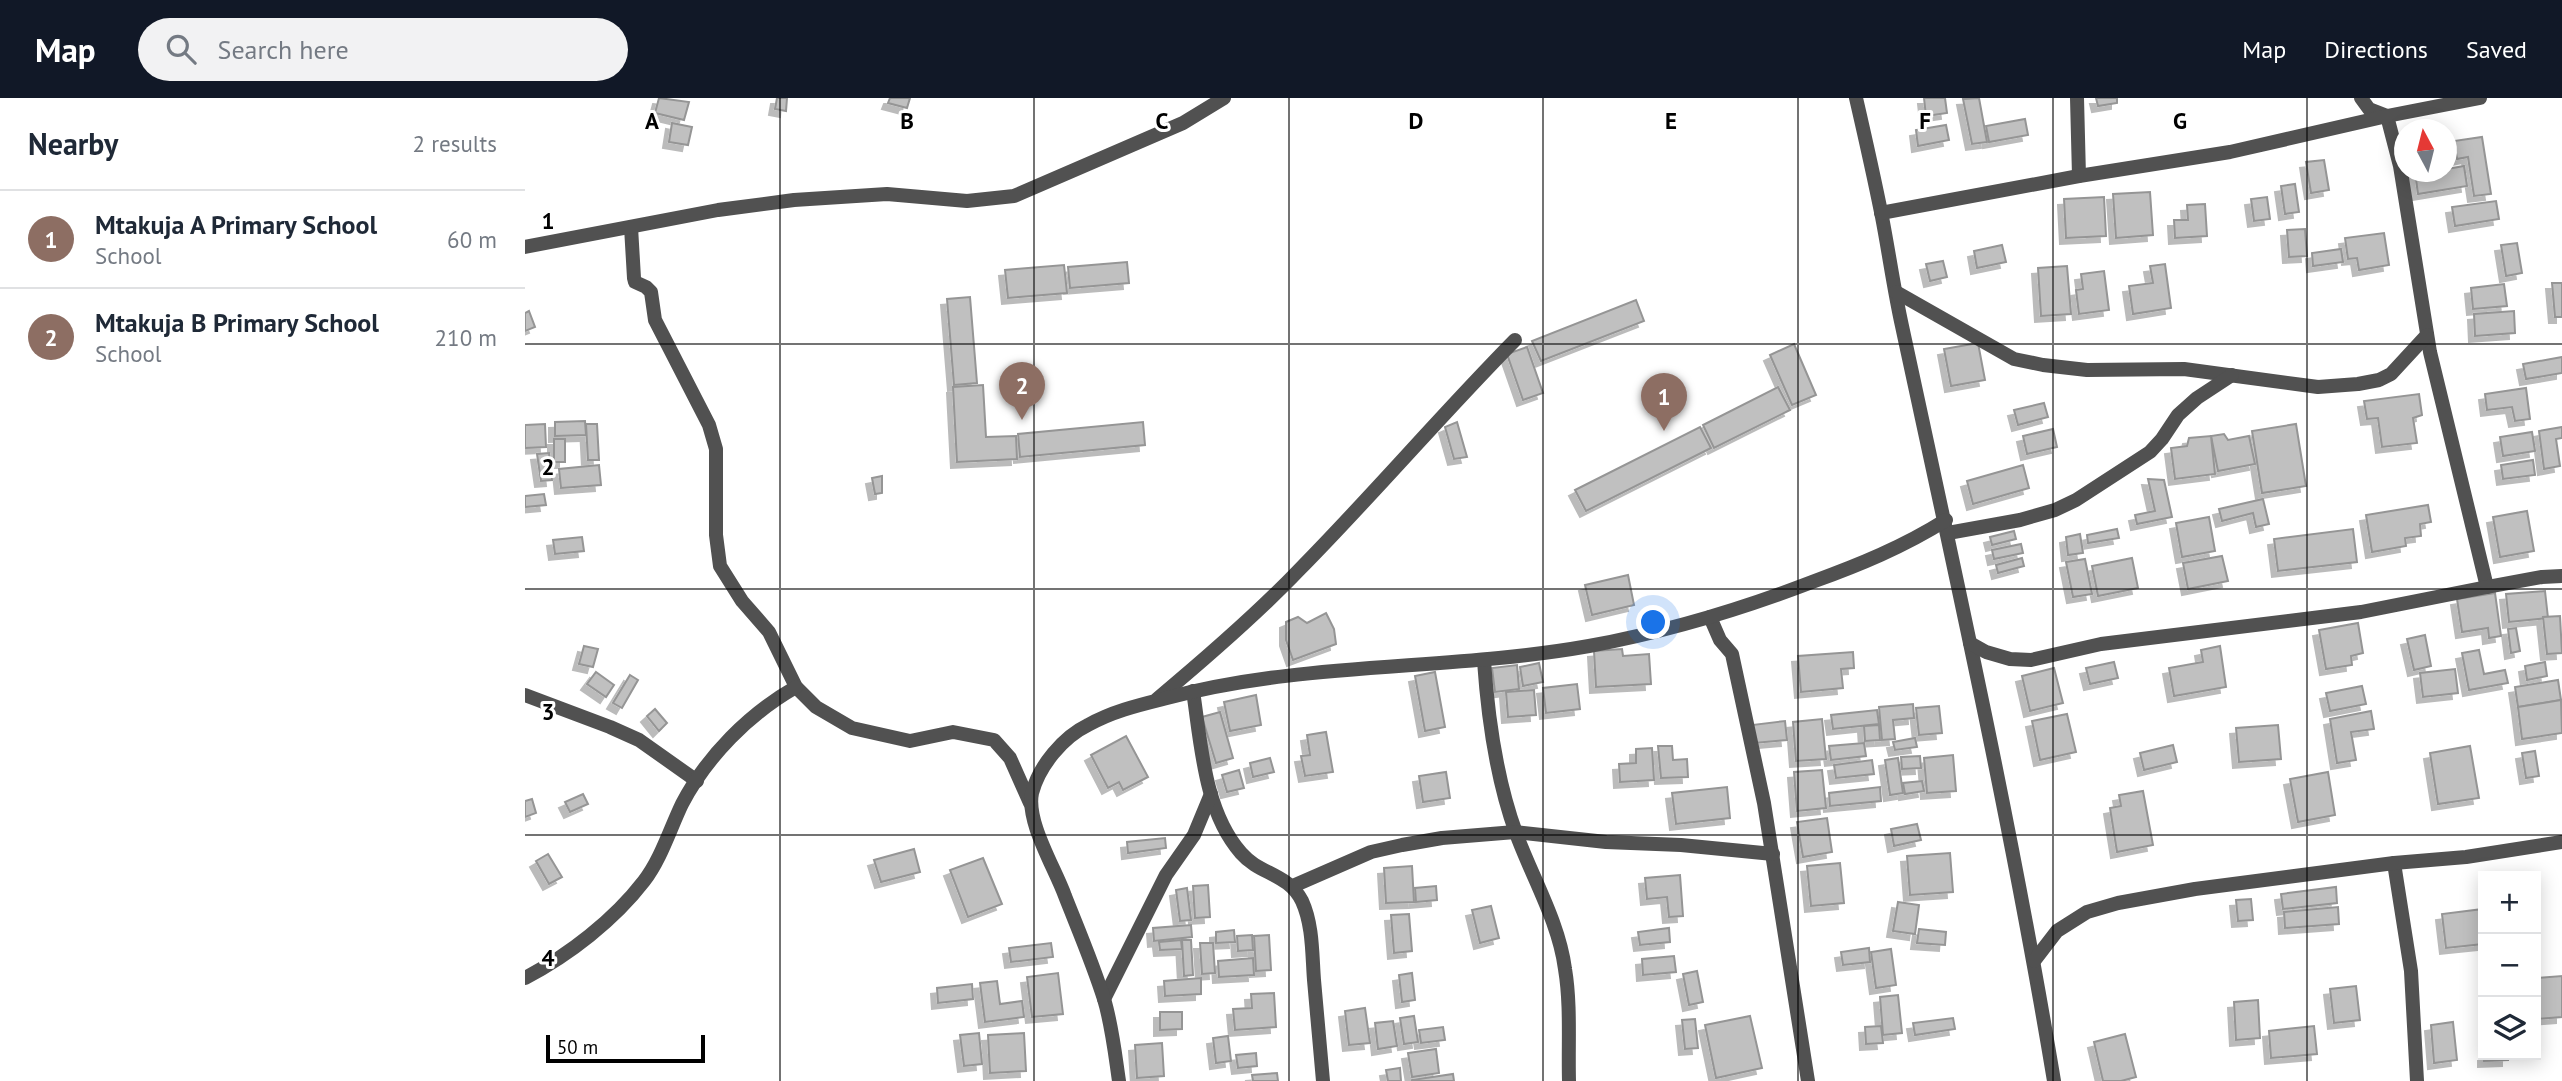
<!DOCTYPE html>
<html lang="en">
<head>
<meta charset="utf-8">
<style>
  :root { --surface:#fff; --page:#f2f2f3; --text:#1f2937; --muted:#747a83; --line:#e0e1e3; --accent:#111827 }
  body { margin:0; font-family:"PT Sans",sans-serif; background:var(--page); color:var(--text) }
  .controls { position:absolute; right:21px; bottom:21px; display:grid; overflow:hidden; border-radius:0px; box-shadow:0 4px 18px #0003 }
  .controls button { width:63px; height:63px; display:grid; place-items:center; padding:0; border:0; border-bottom:2px solid var(--line); background:var(--surface); color:var(--text); font:35px sans-serif }
  .compass { position:absolute; left:1869px; top:21px; width:63px; height:63px; border-radius:50%; background:var(--surface); box-shadow:0 4px 18px #0003; rotate:353deg }
  .scale { position:absolute; left:21px; bottom:18px; width:159px; box-sizing:border-box; padding-left:7px; border:4px solid #000; border-top:0; font-size:19px; line-height:24px; white-space:nowrap; color:#000; -webkit-text-stroke:5px #fff; paint-order:stroke }
  .you { position:absolute; left:1129px; top:525px; width:24px; height:24px; margin:-18px; border:5px solid #fff; border-radius:50%; background:#1a73e8; box-shadow:0 0 0 10px #1a73e833 }
  .badge { display:grid; place-items:center; width:46px; height:46px; border-radius:50%; background:var(--accent); color:#fff; font-size:23px; font-weight:700 }
  .pin { position:absolute; translate:-50% -58px; filter:drop-shadow(0 2px 4px #0008) }
  .pin::after { content:''; position:absolute; top:37px; width:24px; height:21px; background:inherit; clip-path:polygon(0 0,100% 0,50% 100%) }
  .list { margin:0; padding:0; list-style:none }
  h2 { display:flex; justify-content:space-between; align-items:center; height:91px; margin:0; padding:0 28px; font-size:30px }
  h2 small { font-size:23px; font-weight:400; color:var(--muted) }
  .list li { display:grid; grid-template-columns:46px 1fr auto; gap:21px; align-items:center; box-sizing:border-box; height:98px; padding:0 28px; border-top:2px solid var(--line) }
  .list b { display:block; font-size:26px; white-space:nowrap }
  .list p { margin:0; font-size:23px; white-space:nowrap; color:var(--muted) }
  .list em { font-size:23px; font-style:normal; color:var(--muted) }
  .icon { flex:none; width:38px; height:38px; fill:none; stroke:currentColor; stroke-width:2; stroke-linecap:round; stroke-linejoin:round }
  .map { position:relative; flex:none; width:2037px; height:983px; overflow:hidden }
  header { display:flex; align-items:center; gap:42px; box-sizing:border-box; height:98px; padding:0 35px; background:var(--accent); color:#fff }
  header strong { font-size:33px }
  nav { display:flex; gap:38px; margin-inline-start:auto; font-size:24px }
  .search { width:490px; height:63px; background:var(--page); display:flex; align-items:center; gap:18px; box-sizing:border-box; padding:0 24px; border-radius:38px; color:var(--muted); font-size:26px }
  main { display:flex }
  aside { flex:1; background:var(--surface) }
  .map>svg:first-child { display:block }
</style>
</head>
<body>
<header>
<strong>Map</strong>
<div class="search"><svg class="icon" aria-label="search" viewBox="0 0 24 24"><circle cx="10" cy="10" r="6"/><path d="M15 15l6 6"/></svg>Search here</div>
<nav><a>Map</a><a>Directions</a><a>Saved</a></nav>
</header>
<main>
<aside>
<h2>Nearby<small>2 results</small></h2>
<ul class="list">
<li><span class="badge" style="background:#8d6e63">1</span><div><b>Mtakuja A Primary School</b><p>School</p></div><em>60 m</em></li>
<li><span class="badge" style="background:#8d6e63">2</span><div><b>Mtakuja B Primary School</b><p>School</p></div><em>210 m</em></li>
</ul>
</aside>
<div class="map">
<svg width="2037" height="983" viewBox="0 0 2037 983">
  <defs>
    <filter id="shadow"><feDropShadow dx="-6" dy="6" stdDeviation="0" flood-color="#0004"/></filter>
  </defs>
  <rect width="100%" height="100%" fill="#fff"/>
  <g fill="#c0c0c0" stroke="#959595" stroke-width="2" filter="url(#shadow)">
    <polygon points="134,0 164,4 159,22 130,15"/>
    <polygon points="252,0 262,0 261,13 250,11"/>
    <polygon points="365,0 385,0 382,10 363,5"/>
    <polygon points="1399,0 1420,0 1422,15 1401,18"/>
    <polygon points="1454,0 1462,44 1447,46 1438,1"/>
    <polygon points="1571,0 1592,0 1592,5 1573,8"/>
    <polygon points="1500,21 1503,37 1464,44 1461,28"/>
    <polygon points="147,25 167,29 163,47 144,44"/>
    <polygon points="1421,27 1424,42 1393,48 1391,32"/>
    <polygon points="1957,39 1966,96 1949,98 1943,59 1932,61 1929,43"/>
    <polygon points="1799,62 1804,92 1786,95 1781,64"/>
    <polygon points="1939,68 1942,88 1893,96 1890,74 1922,74 1922,71"/>
    <polygon points="1770,86 1774,114 1760,116 1756,88"/>
    <polygon points="1625,94 1628,137 1591,140 1588,96"/>
    <polygon points="1579,99 1581,138 1541,140 1539,101"/>
    <polygon points="1742,99 1745,121 1729,123 1726,101"/>
    <polygon points="1971,103 1974,121 1930,128 1927,109"/>
    <polygon points="1680,106 1682,138 1650,140 1649,122 1663,122 1662,107"/>
    <polygon points="1780,131 1782,158 1764,159 1762,132"/>
    <polygon points="1859,135 1864,167 1834,172 1832,160 1823,161 1820,140"/>
    <polygon points="1992,145 1997,175 1981,178 1976,147"/>
    <polygon points="1477,147 1481,164 1452,170 1449,153"/>
    <polygon points="1816,151 1818,164 1788,168 1787,155"/>
    <polygon points="1418,163 1422,179 1405,183 1401,166"/>
    <polygon points="602,164 604,185 545,190 543,169"/>
    <polygon points="1640,166 1646,210 1608,216 1604,188 1628,185 1625,168"/>
    <polygon points="539,167 542,195 483,200 480,172"/>
    <polygon points="1542,168 1546,216 1516,218 1513,170"/>
    <polygon points="1579,173 1584,212 1554,216 1551,192 1558,191 1556,176"/>
    <polygon points="2027,185 2037,185 2037,219 2030,219"/>
    <polygon points="1979,186 1982,208 1948,211 1946,190"/>
    <polygon points="445,199 452,285 429,287 422,201"/>
    <polygon points="1111,202 1119,223 1016,263 1007,243"/>
    <polygon points="4,213 10,229 0,233 0,215"/>
    <polygon points="1989,213 1990,235 1950,238 1949,216"/>
    <polygon points="1453,245 1460,282 1426,288 1419,251"/>
    <polygon points="1269,246 1291,297 1267,307 1245,257"/>
    <polygon points="1002,249 1018,295 998,302 982,256"/>
    <polygon points="2037,259 2037,275 2001,281 1998,266"/>
    <polygon points="458,287 461,339 491,338 492,361 432,364 428,289"/>
    <polygon points="1253,289 1265,312 1189,350 1178,327"/>
    <polygon points="2001,290 2005,321 1990,323 1987,309 1962,312 1960,296"/>
    <polygon points="1894,296 1897,317 1888,320 1892,345 1857,349 1853,320 1842,321 1839,303"/>
    <polygon points="1519,305 1523,319 1493,327 1489,312"/>
    <polygon points="60,323 61,337 30,338 30,324"/>
    <polygon points="618,324 620,347 495,359 493,336"/>
    <polygon points="932,324 942,359 929,361 920,329"/>
    <polygon points="20,326 21,349 0,350 0,327"/>
    <polygon points="61,326 72,326 74,362 63,362"/>
    <polygon points="1771,326 1781,388 1737,395 1727,333"/>
    <polygon points="1175,329 1186,350 1061,413 1050,392"/>
    <polygon points="2037,329 2037,340 2031,341 2035,368 2019,371 2014,333"/>
    <polygon points="1528,331 1532,349 1502,356 1498,338"/>
    <polygon points="2007,334 2010,353 1978,358 1975,339"/>
    <polygon points="1699,336 1703,342 1724,338 1730,366 1693,373 1686,338"/>
    <polygon points="1686,338 1690,376 1650,381 1646,350 1662,348 1664,340"/>
    <rect x="29" y="341" width="11" height="23"/>
    <polygon points="24,355 27,382 16,383 12,356"/>
    <polygon points="2008,362 2010,377 1978,381 1976,367"/>
    <polygon points="74,367 76,387 36,390 34,371"/>
    <polygon points="1498,367 1504,390 1448,406 1442,383"/>
    <polygon points="357,378 357,395 350,396 347,380"/>
    <polygon points="1623,381 1639,382 1647,419 1612,426 1610,417 1630,413"/>
    <polygon points="19,396 21,407 0,409 0,398"/>
    <polygon points="1738,401 1744,426 1731,429 1728,415 1697,423 1694,411"/>
    <polygon points="1903,407 1906,424 1895,426 1896,438 1880,440 1881,448 1847,454 1841,417"/>
    <polygon points="2002,413 2009,453 1975,459 1968,419"/>
    <polygon points="1684,419 1690,453 1657,459 1651,425"/>
    <polygon points="1592,431 1594,440 1563,445 1562,437"/>
    <polygon points="1828,431 1832,464 1753,473 1749,441"/>
    <polygon points="1489,433 1491,441 1467,447 1465,439"/>
    <polygon points="1555,436 1558,455 1543,457 1541,439"/>
    <polygon points="57,439 59,453 30,456 28,442"/>
    <polygon points="1496,446 1498,455 1469,461 1467,452"/>
    <polygon points="1697,458 1703,483 1663,491 1658,465"/>
    <polygon points="1497,460 1499,468 1473,475 1471,467"/>
    <polygon points="1607,460 1613,490 1573,498 1567,468"/>
    <polygon points="1560,461 1567,496 1548,499 1541,464"/>
    <polygon points="1103,477 1109,507 1067,517 1060,487"/>
    <polygon points="2020,493 2023,520 1984,524 1981,496"/>
    <polygon points="1970,495 1976,538 1964,540 1963,530 1937,534 1932,501"/>
    <polygon points="801,515 809,531 811,546 768,562 761,542 761,524 773,519 782,525"/>
    <polygon points="2035,518 2037,555 2022,556 2018,519"/>
    <polygon points="1833,525 1838,555 1826,558 1827,567 1801,571 1794,532"/>
    <polygon points="1991,530 1995,553 1986,555 1983,531"/>
    <polygon points="1900,537 1906,568 1889,572 1882,541"/>
    <polygon points="59,548 73,551 68,569 54,566"/>
    <polygon points="1695,548 1701,589 1649,598 1644,570 1678,564 1676,552"/>
    <polygon points="1097,551 1098,558 1124,556 1126,586 1071,589 1069,553"/>
    <polygon points="1954,552 1959,576 1980,572 1983,585 1944,592 1937,555"/>
    <polygon points="1328,554 1329,570 1316,571 1318,590 1276,594 1273,558"/>
    <polygon points="1589,564 1593,580 1565,586 1561,570"/>
    <polygon points="2020,564 2022,578 2002,582 2000,568"/>
    <polygon points="1014,565 1018,584 998,588 995,569"/>
    <polygon points="992,567 994,591 970,594 967,570"/>
    <polygon points="1529,570 1538,605 1505,613 1497,578"/>
    <polygon points="1930,571 1933,595 1898,599 1895,575"/>
    <polygon points="71,574 89,587 81,599 62,586"/>
    <polygon points="910,574 920,629 900,633 890,578"/>
    <polygon points="105,577 113,582 97,610 88,605"/>
    <polygon points="2033,582 2036,602 1993,609 1990,589"/>
    <polygon points="1052,586 1055,611 1021,615 1018,590"/>
    <polygon points="1837,588 1841,606 1805,613 1801,595"/>
    <polygon points="1009,592 1011,617 983,619 981,594"/>
    <polygon points="731,597 736,627 705,633 699,604"/>
    <polygon points="2036,602 2037,635 1997,641 1993,609"/>
    <polygon points="1388,606 1389,620 1368,622 1370,641 1357,642 1354,609"/>
    <polygon points="1414,608 1417,635 1394,637 1391,610"/>
    <polygon points="130,611 142,625 134,633 122,618"/>
    <polygon points="1352,612 1354,626 1308,631 1306,617"/>
    <polygon points="1846,613 1849,631 1826,634 1831,662 1812,665 1805,621"/>
    <polygon points="695,614 708,660 691,665 677,619"/>
    <polygon points="1542,616 1551,654 1515,662 1507,623"/>
    <polygon points="1297,621 1301,661 1271,663 1268,624"/>
    <polygon points="1260,623 1262,642 1229,645 1227,627"/>
    <polygon points="1354,627 1355,642 1340,643 1339,628"/>
    <polygon points="1753,627 1756,661 1714,664 1711,630"/>
    <polygon points="801,634 808,674 780,678 776,658 785,657 782,637"/>
    <polygon points="601,638 623,679 598,692 594,684 583,690 566,657"/>
    <polygon points="1390,640 1392,649 1370,652 1368,644"/>
    <polygon points="1339,645 1341,658 1306,662 1304,648"/>
    <polygon points="1648,647 1652,664 1619,672 1615,655"/>
    <polygon points="1133,648 1147,648 1148,662 1162,661 1163,679 1136,680"/>
    <polygon points="1945,648 1954,700 1913,706 1905,655"/>
    <polygon points="1127,650 1129,682 1095,684 1094,666 1111,665 1111,651"/>
    <polygon points="2010,653 2014,678 2001,680 1997,655"/>
    <polygon points="1428,657 1431,693 1402,695 1399,660"/>
    <polygon points="1395,658 1396,670 1377,671 1376,659"/>
    <polygon points="745,660 749,674 728,679 725,665"/>
    <polygon points="1373,660 1378,695 1365,697 1360,662"/>
    <polygon points="1347,662 1349,676 1311,680 1309,667"/>
    <polygon points="714,672 719,690 702,694 697,677"/>
    <polygon points="1297,672 1301,710 1272,713 1269,674"/>
    <polygon points="921,674 925,700 898,704 894,678"/>
    <polygon points="1803,674 1810,717 1773,724 1765,681"/>
    <polygon points="1397,683 1399,693 1380,696 1378,685"/>
    <polygon points="1202,689 1205,720 1151,726 1147,695"/>
    <polygon points="1355,689 1356,703 1305,708 1304,695"/>
    <polygon points="1618,693 1628,747 1592,754 1585,710 1596,708 1594,697"/>
    <polygon points="58,696 63,706 45,714 40,704"/>
    <polygon points="7,701 11,715 0,719 0,703"/>
    <polygon points="1302,720 1307,754 1278,759 1272,724"/>
    <polygon points="1392,726 1396,742 1369,748 1366,731"/>
    <polygon points="640,740 641,750 603,755 602,744"/>
    <polygon points="389,751 395,774 356,784 349,762"/>
    <polygon points="1425,755 1428,794 1385,797 1382,758"/>
    <polygon points="23,756 37,779 24,786 11,763"/>
    <polygon points="458,760 477,806 443,819 425,772"/>
    <polygon points="1315,765 1319,805 1286,808 1282,768"/>
    <polygon points="887,768 889,804 861,805 859,770"/>
    <polygon points="1155,777 1158,818 1144,819 1142,799 1122,801 1120,780"/>
    <polygon points="683,787 685,819 670,820 668,788"/>
    <polygon points="911,788 912,802 891,804 890,790"/>
    <polygon points="1811,789 1812,805 1758,811 1756,796"/>
    <polygon points="662,790 666,822 655,823 651,792"/>
    <polygon points="1726,801 1728,822 1713,823 1711,802"/>
    <polygon points="1373,804 1394,807 1390,836 1368,833"/>
    <polygon points="966,808 974,840 955,845 947,812"/>
    <polygon points="1813,809 1814,826 1760,830 1759,814"/>
    <polygon points="1958,811 1958,846 1921,850 1917,816"/>
    <polygon points="884,816 887,853 869,855 866,817"/>
    <polygon points="666,827 667,839 629,843 628,830"/>
    <polygon points="1144,830 1145,844 1115,847 1113,834"/>
    <polygon points="1394,831 1421,834 1420,847 1392,845"/>
    <polygon points="709,832 710,844 691,845 691,834"/>
    <polygon points="727,837 728,852 713,853 712,838"/>
    <polygon points="744,837 746,872 731,873 729,838"/>
    <polygon points="656,842 657,851 635,852 634,844"/>
    <polygon points="657,842 666,842 668,877 659,878"/>
    <polygon points="526,845 528,859 486,864 484,850"/>
    <polygon points="675,845 688,845 690,875 677,876"/>
    <polygon points="1344,850 1345,864 1318,867 1316,854"/>
    <polygon points="1366,851 1371,887 1351,890 1346,854"/>
    <polygon points="1149,858 1151,874 1118,877 1117,861"/>
    <polygon points="728,860 729,877 694,879 693,863"/>
    <polygon points="1172,873 1178,904 1164,907 1158,876"/>
    <polygon points="533,875 538,916 507,919 502,879"/>
    <polygon points="887,875 890,902 877,904 874,877"/>
    <polygon points="2037,878 2037,919 2011,921 2011,880"/>
    <polygon points="676,880 676,896 640,898 639,883"/>
    <polygon points="472,883 475,906 497,903 499,919 460,924 455,885"/>
    <polygon points="447,886 448,901 413,905 412,890"/>
    <polygon points="1831,888 1835,922 1809,925 1805,891"/>
    <polygon points="749,895 751,929 710,932 708,911 727,910 726,896"/>
    <polygon points="1373,897 1377,935 1358,937 1355,899"/>
    <polygon points="1733,902 1735,940 1711,942 1709,904"/>
    <polygon points="840,910 845,945 824,947 820,913"/>
    <polygon points="635,914 657,914 657,931 635,932"/>
    <polygon points="889,918 893,944 879,946 875,920"/>
    <polygon points="1225,918 1237,970 1191,980 1180,927"/>
    <polygon points="1428,920 1430,931 1390,937 1388,925"/>
    <polygon points="1170,921 1173,950 1160,951 1157,922"/>
    <polygon points="868,923 872,948 853,951 850,925"/>
    <polygon points="1928,924 1932,962 1909,965 1906,927"/>
    <polygon points="1356,928 1358,945 1341,946 1340,929"/>
    <polygon points="1789,928 1792,956 1746,960 1744,933"/>
    <polygon points="918,929 920,942 896,945 894,932"/>
    <polygon points="454,935 457,966 439,968 435,937"/>
    <polygon points="499,935 501,973 465,975 463,937"/>
    <polygon points="1600,936 1611,979 1596,983 1578,983 1569,944"/>
    <polygon points="703,938 706,963 691,965 688,940"/>
    <polygon points="637,945 639,978 612,980 610,947"/>
    <polygon points="911,951 914,975 887,979 883,955"/>
    <polygon points="731,955 732,968 713,970 711,957"/>
    <polygon points="1959,957 1983,957 1983,962 1959,963"/>
    <polygon points="875,970 876,983 863,983 861,972"/>
    <polygon points="752,975 753,983 728,983 727,977"/>
    <polygon points="928,976 929,983 887,983 887,982"/>
  </g>
  <g fill="none" stroke-linecap="round" stroke-linejoin="round">
    <g stroke="#515151" stroke-width="14">
      <path d="M 1331,0 C 1340,39 1349,79 1357,119 C 1364,155 1369,192 1377,228 C 1431,479 1487,730 1529,983"/>
      <polyline points="1552,0 1554,78"/>
      <polyline points="1836,0 1844,11 1862,18 1875,68 1905,254 1962,489"/>
      <polyline points="1356,115 1554,78 1705,54 1862,18 1955,0"/>
      <polyline points="106,129 109,180 110,184 121,189 126,194 130,222 184,327 191,351 191,437 195,468 217,503 244,534 271,589 291,609 327,630 385,643 428,634 469,642 485,660 505,705"/>
      <polyline points="0,149 193,112 269,102 362,96 442,103 489,98 658,25 699,0"/>
      <polyline points="1371,194 1489,261 1518,267 1562,272 1659,271 1793,289 1833,286 1854,282 1866,276 1902,237"/>
      <polyline points="1423,435 1495,422 1530,412 1551,402 1625,354 1637,341 1653,317 1672,300 1707,277"/>
      <polyline points="1185,519 1195,542 1207,556 1239,705 1283,983"/>
      <polyline points="1445,545 1461,554 1485,561 1506,562 1576,546 1836,514 1962,489 2017,479 2037,478"/>
      <path d="M 959,563 C 963,621 971,680 991,735 C 1007,779 1034,824 1040,871 C 1046,907 1043,946 1044,983"/>
      <path d="M 668,593 C 676,645 679,713 716,755 C 735,777 763,775 777,803 C 788,827 787,856 789,882 C 792,916 795,949 798,983"/>
      <polyline points="0,597 85,629 114,642 172,683"/>
      <path d="M 632,601 C 681,560 730,518 774,472 C 848,397 916,317 990,242"/>
      <polyline points="1869,765 1886,873 1892,983"/>
      <polyline points="768,788 846,754 877,747 917,740 990,734 1081,744 1156,747 1248,756"/>
      <polyline points="1509,863 1532,833 1562,814 1593,805 1670,791 1869,765 1941,759 2037,744"/>
      <path d="M 0,880 C 44,857 89,822 119,783 C 136,761 145,731 157,706 C 182,658 224,616 271,589"/>
      <polyline points="579,901 641,777 669,737 686,696"/>
      <path d="M 594,983 C 590,956 587,927 579,901 C 568,866 553,831 540,798 C 530,770 501,724 507,695 C 514,668 538,639 563,627 C 588,613 614,607 642,600 C 779,563 924,573 1064,548 C 1140,534 1214,512 1287,484 C 1334,467 1378,449 1421,422"/>
    </g>
  </g>
  <path fill="none" stroke="#000" stroke-width="2" stroke-opacity="0.55" d="M 255,0 L 255,983M 509,0 L 509,983M 764,0 L 764,983M 1018,0 L 1018,983M 1273,0 L 1273,983M 1528,0 L 1528,983M 1782,0 L 1782,983M 0,246 L 2037,246M 0,491 L 2037,491M 0,737 L 2037,737"/>
  <g font-size="23" text-anchor="middle" font-weight="bold" fill="#000" stroke="#fff" stroke-width="6" stroke-linejoin="round" paint-order="stroke">
    <text x="127" y="31">A</text>
    <text x="382" y="31">B</text>
    <text x="637" y="31">C</text>
    <text x="891" y="31">D</text>
    <text x="1146" y="31">E</text>
    <text x="1400" y="31">F</text>
    <text x="1655" y="31">G</text>
    <text x="23" y="131">1</text>
    <text x="23" y="377">2</text>
    <text x="23" y="622">3</text>
    <text x="23" y="868">4</text>
  </g>
</svg>
<div class="controls">
<button>+</button>
<button>−</button>
<button><svg class="icon" aria-label="layers" viewBox="0 0 24 24"><path d="M12 4l9 5-9 5-9-5zM3 14l9 5 9-5"/></svg></button>
</div>
<svg class="compass" viewBox="-18 -18 36 36"><path d="M0-13l5 13h-10z" fill="#e53935"/><path d="M0 13l5-13h-10z" fill="#747a83"/></svg>
<div class="scale">50 m</div>
<div class="you"></div>
<div class="pin badge" style="left:1139px;top:333px;background:#8d6e63">1</div>
<div class="pin badge" style="left:497px;top:322px;background:#8d6e63">2</div>
</div>
</main>
</body>
</html>
